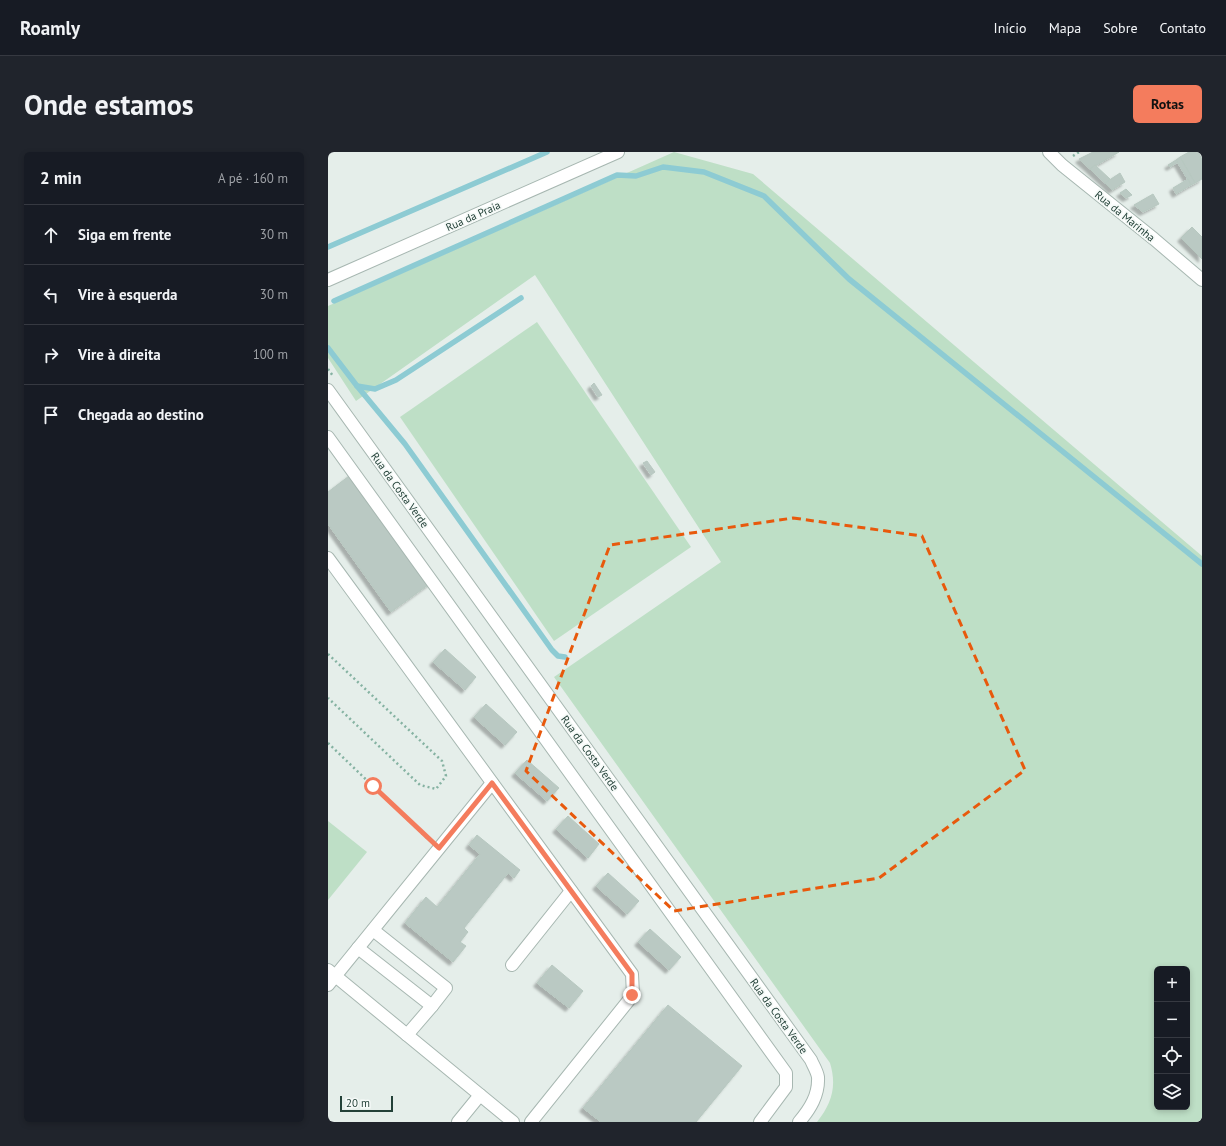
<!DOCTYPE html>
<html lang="pt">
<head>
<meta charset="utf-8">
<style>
  :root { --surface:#171b24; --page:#20242c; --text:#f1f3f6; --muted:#9ea1a6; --line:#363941; --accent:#f47c5d }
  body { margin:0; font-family:"PT Sans",sans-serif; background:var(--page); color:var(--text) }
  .controls { position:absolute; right:12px; bottom:12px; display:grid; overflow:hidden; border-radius:6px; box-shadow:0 2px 6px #0003 }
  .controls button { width:36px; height:36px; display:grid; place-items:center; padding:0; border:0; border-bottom:1px solid var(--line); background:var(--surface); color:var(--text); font:20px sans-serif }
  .scale { position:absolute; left:12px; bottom:10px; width:53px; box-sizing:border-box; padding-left:4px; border:2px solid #234138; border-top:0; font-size:11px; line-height:14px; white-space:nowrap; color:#234138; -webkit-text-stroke:3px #f6faf8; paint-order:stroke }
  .stop { position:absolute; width:12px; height:12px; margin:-9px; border:3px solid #f47c5d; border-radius:50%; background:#fff }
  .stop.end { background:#f47c5d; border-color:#fff; box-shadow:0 1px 4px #0008 }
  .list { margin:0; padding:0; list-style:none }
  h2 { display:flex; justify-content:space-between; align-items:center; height:52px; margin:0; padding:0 16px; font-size:17px }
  h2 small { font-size:13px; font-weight:400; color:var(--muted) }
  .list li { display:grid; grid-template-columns:26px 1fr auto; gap:12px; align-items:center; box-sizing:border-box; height:60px; padding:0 16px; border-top:1px solid var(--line) }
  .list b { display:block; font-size:15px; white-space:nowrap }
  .list em { font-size:13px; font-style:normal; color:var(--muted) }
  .icon { flex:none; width:22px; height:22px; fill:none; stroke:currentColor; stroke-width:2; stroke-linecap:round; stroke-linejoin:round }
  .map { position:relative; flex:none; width:874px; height:970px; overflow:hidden; border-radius:6px }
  header { display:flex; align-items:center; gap:24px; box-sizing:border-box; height:56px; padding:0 20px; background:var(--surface); border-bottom:1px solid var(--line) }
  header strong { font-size:19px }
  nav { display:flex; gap:22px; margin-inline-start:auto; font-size:14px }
  .intro { display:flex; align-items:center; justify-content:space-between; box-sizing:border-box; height:96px; padding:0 24px }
  h1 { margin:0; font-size:28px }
  .button { padding:10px 18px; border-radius:6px; background:var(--accent); color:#111; font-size:14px; font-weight:700 }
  main { display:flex; gap:24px; padding:0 24px }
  aside { flex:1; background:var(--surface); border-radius:6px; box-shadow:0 2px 6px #0003 }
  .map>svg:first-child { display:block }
</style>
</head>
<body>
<header>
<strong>Roamly</strong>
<nav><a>Início</a><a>Mapa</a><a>Sobre</a><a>Contato</a></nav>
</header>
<div class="intro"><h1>Onde estamos</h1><a class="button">Rotas</a></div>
<main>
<aside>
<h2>2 min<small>A pé · 160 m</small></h2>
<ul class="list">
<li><svg class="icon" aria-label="ahead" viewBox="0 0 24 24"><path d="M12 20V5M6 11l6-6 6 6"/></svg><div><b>Siga em frente</b></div><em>30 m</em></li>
<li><svg class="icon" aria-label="left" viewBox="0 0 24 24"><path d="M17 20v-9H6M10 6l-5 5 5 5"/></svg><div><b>Vire à esquerda</b></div><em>30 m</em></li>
<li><svg class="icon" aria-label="right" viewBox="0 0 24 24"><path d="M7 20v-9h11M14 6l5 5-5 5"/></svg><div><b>Vire à direita</b></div><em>100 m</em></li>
<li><svg class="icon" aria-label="arrive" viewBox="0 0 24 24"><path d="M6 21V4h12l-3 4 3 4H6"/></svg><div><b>Chegada ao destino</b></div></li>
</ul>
</aside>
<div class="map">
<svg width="874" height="970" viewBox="0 0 874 970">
  <defs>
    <filter id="shadow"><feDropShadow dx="-3.5" dy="3.5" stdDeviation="1" flood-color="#0004"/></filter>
  </defs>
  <rect width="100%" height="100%" fill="#e5eeea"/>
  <g fill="#bedfc6" fill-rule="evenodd">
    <path d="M 346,0 L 425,22 L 874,404 L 874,970 L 489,970 C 504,951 509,934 502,911 L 226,525 L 393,410 L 207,123 L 28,249 L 0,206 L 0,154 ZM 829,817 L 859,817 L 859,955 L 829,955 Z"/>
    <polygon points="209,170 363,395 226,489 72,265"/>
    <polygon points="0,669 39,700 0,748"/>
  </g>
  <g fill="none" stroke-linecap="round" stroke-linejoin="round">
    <g stroke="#8dcbd3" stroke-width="5.5">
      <polyline points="0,95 219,0"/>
      <polyline points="6,149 289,23 308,24 335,15 376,20 436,44 521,127 874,412"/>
      <polyline points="0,196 29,234 47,237 68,228 193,146"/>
      <polyline points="29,234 77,292 224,498 230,504 237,505"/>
    </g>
  </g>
  <g fill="#bac9c3" stroke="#b7c8c0" filter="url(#shadow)">
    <polygon points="765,0 791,0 762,17 751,7"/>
    <polygon points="861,0 870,0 874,7 874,27 867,31 852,5"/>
    <polygon points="852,5 867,31 863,33 848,8"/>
    <polygon points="848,8 850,10 842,15 840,13"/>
    <polygon points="767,13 782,27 777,31 762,17"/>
    <polygon points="792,21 797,30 784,38 777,31"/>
    <polygon points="860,27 863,33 848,42 845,36"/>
    <polygon points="798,37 804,43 798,46 792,41"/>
    <polygon points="825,42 831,52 815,60 806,53"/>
    <polygon points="864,75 874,85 874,107 853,86"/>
    <polygon points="266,231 274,243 270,245 263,234"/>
    <polygon points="319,309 327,320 323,323 315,311"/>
    <polygon points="25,321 104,430 63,460 0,372 0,340"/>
    <polygon points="117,497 148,525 137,538 105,510"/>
    <polygon points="158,552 189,580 177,593 146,565"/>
    <polygon points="199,608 231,636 219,649 187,621"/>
    <polygon points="240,664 271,692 260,706 228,677"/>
    <polygon points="149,683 192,718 186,726 180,721 136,776 140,780 132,790 138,794 125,810 77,771 98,745 109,755 152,702 141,693"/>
    <polygon points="280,721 311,749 299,762 268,734"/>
    <polygon points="322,777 353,805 341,818 310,790"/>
    <polygon points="224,813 255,839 241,856 209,831"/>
    <polygon points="340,853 414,914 368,970 273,970 255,956"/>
  </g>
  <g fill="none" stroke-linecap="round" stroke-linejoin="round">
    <g stroke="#a7b7b1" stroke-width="14">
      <g id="minor">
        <polyline points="721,0 734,13 826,87 874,128"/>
        <polyline points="0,128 290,0"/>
        <path d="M 0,238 L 483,908 C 485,913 489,919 490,925 C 491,943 482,957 471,970"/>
        <polyline points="0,285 458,921 458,935 432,970"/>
        <polyline points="0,406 304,822 305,843 203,970"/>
        <polyline points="30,796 104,854 118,836 45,778"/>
        <polyline points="184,813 243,739"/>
        <polyline points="0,818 185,970"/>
        <polyline points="0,833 164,631"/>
        <polyline points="79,883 104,854"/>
        <polyline points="130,970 152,943"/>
      </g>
    </g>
    <g stroke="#85b2a2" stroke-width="2.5" stroke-dasharray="2 3" stroke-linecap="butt">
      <polyline points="745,4 751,0"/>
      <polyline points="0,217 5,224"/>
      <polyline points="0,502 114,609 118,624 108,637 92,633 0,546"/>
      <polyline points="0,591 100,687"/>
    </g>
    <use href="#minor" stroke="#fff" stroke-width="12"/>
  </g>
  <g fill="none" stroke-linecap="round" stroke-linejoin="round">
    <polyline stroke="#f47c5d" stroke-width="5" points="45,634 111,696 164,631 304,822 304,843"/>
  </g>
  <path fill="none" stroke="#e8590c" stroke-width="3" stroke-dasharray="8 5" stroke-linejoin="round" d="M 465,366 L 594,384 L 697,618 L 551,726 L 346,759 L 198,619 L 282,393 Z"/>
  <g text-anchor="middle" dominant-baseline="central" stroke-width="3.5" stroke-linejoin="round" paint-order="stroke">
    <g font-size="11" fill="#234138" stroke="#f6faf8">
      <text transform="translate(145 64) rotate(-24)">Rua da Praia</text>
      <text transform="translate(797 64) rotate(39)">Rua da Marinha</text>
      <text transform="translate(72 338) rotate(54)">Rua da Costa Verde</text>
      <text transform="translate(262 601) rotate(54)">Rua da Costa Verde</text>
      <text transform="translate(451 864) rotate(54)">Rua da Costa Verde</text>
    </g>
  </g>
</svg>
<div class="controls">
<button>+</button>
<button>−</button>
<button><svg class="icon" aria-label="locate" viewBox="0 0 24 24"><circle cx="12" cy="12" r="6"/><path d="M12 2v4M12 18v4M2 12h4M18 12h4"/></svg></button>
<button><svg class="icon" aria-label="layers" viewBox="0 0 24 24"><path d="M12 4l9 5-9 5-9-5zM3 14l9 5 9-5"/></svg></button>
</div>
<div class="scale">20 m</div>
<div class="stop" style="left:45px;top:634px"></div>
<div class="stop end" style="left:304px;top:843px"></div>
</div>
</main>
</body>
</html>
